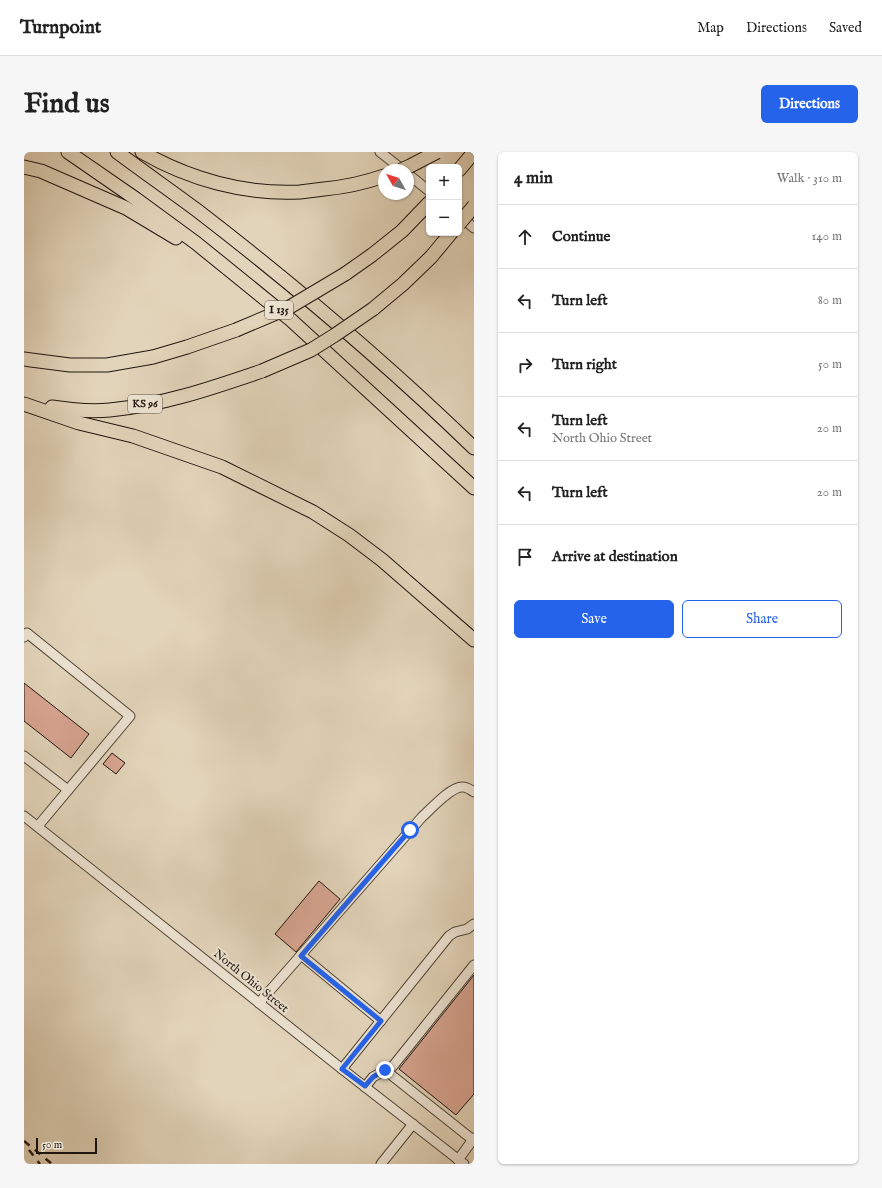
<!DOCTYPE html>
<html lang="en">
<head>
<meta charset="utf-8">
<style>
  :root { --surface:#fff; --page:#f6f6f6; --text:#222; --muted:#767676; --line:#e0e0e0; --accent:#2563eb }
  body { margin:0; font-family:"IM FELL English",serif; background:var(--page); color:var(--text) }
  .controls { position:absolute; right:12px; top:12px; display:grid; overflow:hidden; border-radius:6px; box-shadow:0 1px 3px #0004 }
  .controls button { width:36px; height:36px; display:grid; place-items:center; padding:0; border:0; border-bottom:1px solid var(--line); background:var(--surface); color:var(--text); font:20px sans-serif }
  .compass { position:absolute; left:354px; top:12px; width:36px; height:36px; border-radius:50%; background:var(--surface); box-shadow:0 1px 3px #0004; rotate:309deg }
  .scale { position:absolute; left:12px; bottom:10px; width:61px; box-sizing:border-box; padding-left:4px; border:2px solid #1f160e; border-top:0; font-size:11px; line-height:14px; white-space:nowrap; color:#1f160e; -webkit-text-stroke:3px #ece3d2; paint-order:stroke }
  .stop { position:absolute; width:12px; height:12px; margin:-9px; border:3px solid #2563eb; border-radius:50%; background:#fff }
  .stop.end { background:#2563eb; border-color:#fff; box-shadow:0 1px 4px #0008 }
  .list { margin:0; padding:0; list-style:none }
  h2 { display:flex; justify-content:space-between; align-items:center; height:52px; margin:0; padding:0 16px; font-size:17px }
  h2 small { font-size:13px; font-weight:400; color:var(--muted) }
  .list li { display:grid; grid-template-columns:26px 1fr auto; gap:12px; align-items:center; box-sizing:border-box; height:64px; padding:0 16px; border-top:1px solid var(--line) }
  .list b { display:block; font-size:15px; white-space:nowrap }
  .list p { margin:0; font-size:13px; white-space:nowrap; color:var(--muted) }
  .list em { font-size:13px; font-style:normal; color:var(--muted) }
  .actions { display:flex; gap:8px; padding:12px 16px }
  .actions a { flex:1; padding:9px 0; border:1px solid var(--accent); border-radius:6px; text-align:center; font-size:14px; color:var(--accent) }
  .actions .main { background:var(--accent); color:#fff }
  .icon { flex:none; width:22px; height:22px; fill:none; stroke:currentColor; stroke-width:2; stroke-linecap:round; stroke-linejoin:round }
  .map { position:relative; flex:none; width:450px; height:1012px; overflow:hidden; border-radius:6px }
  header { display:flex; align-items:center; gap:24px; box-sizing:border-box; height:56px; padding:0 20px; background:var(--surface); border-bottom:1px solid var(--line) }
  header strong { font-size:19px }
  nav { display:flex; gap:22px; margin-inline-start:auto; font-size:14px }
  .intro { display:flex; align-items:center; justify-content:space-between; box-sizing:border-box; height:96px; padding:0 24px }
  h1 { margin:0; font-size:28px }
  .button { padding:10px 18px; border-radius:6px; background:var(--accent); color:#fff; font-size:14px; font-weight:700 }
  main { display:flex; gap:24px; padding:0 24px }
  aside { flex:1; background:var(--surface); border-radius:6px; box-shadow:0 1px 3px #0004 }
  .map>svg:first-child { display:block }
</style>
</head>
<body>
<header>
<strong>Turnpoint</strong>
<nav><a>Map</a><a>Directions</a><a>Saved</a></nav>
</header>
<div class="intro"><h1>Find us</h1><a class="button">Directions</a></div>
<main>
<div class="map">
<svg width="450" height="1012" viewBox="0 0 450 1012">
  <rect width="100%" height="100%" fill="#e2d4ba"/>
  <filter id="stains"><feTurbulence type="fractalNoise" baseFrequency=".005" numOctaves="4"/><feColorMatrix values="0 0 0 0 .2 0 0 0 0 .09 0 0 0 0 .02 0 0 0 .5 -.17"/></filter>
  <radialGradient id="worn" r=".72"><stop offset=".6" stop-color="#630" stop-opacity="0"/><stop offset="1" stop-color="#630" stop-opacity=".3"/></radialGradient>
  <g fill="#d8a592" stroke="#1f160e">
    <polygon points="0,531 65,582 47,606 0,569"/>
    <polygon points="88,601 101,611 92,622 79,612"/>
    <polygon points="295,729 316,747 272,800 251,782"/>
    <polygon points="450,823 450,942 432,963 375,917"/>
  </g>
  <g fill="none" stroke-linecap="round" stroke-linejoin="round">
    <g stroke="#504639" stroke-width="11">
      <g id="minor">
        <polyline points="356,0 379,18"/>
        <polyline points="384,22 405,39"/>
        <polyline points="436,64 450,76"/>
        <polyline points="0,485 3,481 106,564 14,674"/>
        <polyline points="0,604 44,638"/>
        <polyline points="0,664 318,917 440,1012"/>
        <polyline points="277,803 357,869"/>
        <path d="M 235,851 L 398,665 C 407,657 427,634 439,635 C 443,635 447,638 450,640"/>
        <polyline points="318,917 425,784 431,780 443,777 450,772"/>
        <polyline points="361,918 449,988"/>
        <polyline points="341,935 349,925 369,914 450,813"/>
        <polyline points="434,1008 450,986"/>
        <polyline points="357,1012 389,972"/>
      </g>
    </g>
    <g stroke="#1f160e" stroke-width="15">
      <g id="highway">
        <polyline points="44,0 112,47 172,91 267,168 450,336"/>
        <path d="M 93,0 C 120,20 147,39 174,59 C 270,133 363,212 450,296"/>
        <path d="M 118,0 C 165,27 221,43 276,40 C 284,39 292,38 300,37 C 321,35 340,31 360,24"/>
        <polyline points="0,15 17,19 102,56 152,86"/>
        <polyline points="435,18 450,0"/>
        <polyline points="321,122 348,103 378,79 405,51"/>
        <polyline points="349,157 379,132 407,105 427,81"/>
        <polyline points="0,207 7,208 46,213 83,213 129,205 163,195 212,178"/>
        <polyline points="0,252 55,271 109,284 198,315 289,360 325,383 358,408 450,488"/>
        <path d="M 28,255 C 47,258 67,260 86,258 C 139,253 188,236 238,219"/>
      </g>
    </g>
    <use href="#minor" stroke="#ece3d2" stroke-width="9"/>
    <use href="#highway" stroke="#e2d4ba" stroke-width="13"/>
    <g stroke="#1f160e" stroke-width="2.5" stroke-dasharray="7 7" stroke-linecap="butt">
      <polyline points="0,989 28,1012"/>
      <polyline points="5,998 16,1012"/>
    </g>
    <g stroke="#1f160e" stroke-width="15" stroke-linecap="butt">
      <g id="highway-bridge">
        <polyline points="377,18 386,14 413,0"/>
        <polyline points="435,72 450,54"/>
        <polyline points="212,178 264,156 321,122"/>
        <polyline points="238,219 287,198 311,183 349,157"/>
      </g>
    </g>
    <use href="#highway-bridge" stroke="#e2d4ba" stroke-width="13"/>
  </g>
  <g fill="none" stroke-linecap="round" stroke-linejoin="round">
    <polyline stroke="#2563eb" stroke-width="5" points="361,918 349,925 341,934 318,917 357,869 277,804 386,678"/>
  </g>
  <g text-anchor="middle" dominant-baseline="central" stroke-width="4" stroke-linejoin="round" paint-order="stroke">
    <g fill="#ece3d2" stroke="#5c5449" stroke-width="1">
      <rect x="241" y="149" width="28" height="18" rx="3"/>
      <rect x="104" y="243" width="34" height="18" rx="3"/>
    </g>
    <g font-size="11" font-weight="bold" fill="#1f160e">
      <text x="255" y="158">I 135</text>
      <text x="121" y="252">KS 96</text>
    </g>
    <g font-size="12" fill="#1f160e" stroke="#ece3d2">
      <text transform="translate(227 829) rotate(39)">North Ohio Street</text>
    </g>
  </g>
  <rect width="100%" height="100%" filter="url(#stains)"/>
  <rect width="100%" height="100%" fill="url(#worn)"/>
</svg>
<div class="controls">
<button>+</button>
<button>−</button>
</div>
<svg class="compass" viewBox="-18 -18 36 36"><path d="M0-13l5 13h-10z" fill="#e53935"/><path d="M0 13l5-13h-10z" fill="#767676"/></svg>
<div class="scale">50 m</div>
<div class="stop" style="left:386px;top:678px"></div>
<div class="stop end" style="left:361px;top:918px"></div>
</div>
<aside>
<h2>4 min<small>Walk · 310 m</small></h2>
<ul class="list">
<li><svg class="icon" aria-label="ahead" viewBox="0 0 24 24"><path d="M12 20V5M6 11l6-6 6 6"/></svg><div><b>Continue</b></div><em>140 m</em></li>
<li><svg class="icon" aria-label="left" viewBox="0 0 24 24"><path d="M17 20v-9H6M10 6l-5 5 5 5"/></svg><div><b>Turn left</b></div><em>80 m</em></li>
<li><svg class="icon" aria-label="right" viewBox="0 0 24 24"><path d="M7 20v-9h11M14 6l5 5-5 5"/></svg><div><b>Turn right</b></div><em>50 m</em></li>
<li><svg class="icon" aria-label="left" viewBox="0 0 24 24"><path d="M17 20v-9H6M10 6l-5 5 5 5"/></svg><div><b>Turn left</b><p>North Ohio Street</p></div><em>20 m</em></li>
<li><svg class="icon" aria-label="left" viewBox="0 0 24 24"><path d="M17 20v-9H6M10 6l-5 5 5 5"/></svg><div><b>Turn left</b></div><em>20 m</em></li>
<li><svg class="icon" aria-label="arrive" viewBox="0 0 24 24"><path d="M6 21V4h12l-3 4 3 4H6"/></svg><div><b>Arrive at destination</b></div></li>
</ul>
<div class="actions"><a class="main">Save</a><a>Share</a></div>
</aside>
</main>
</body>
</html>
